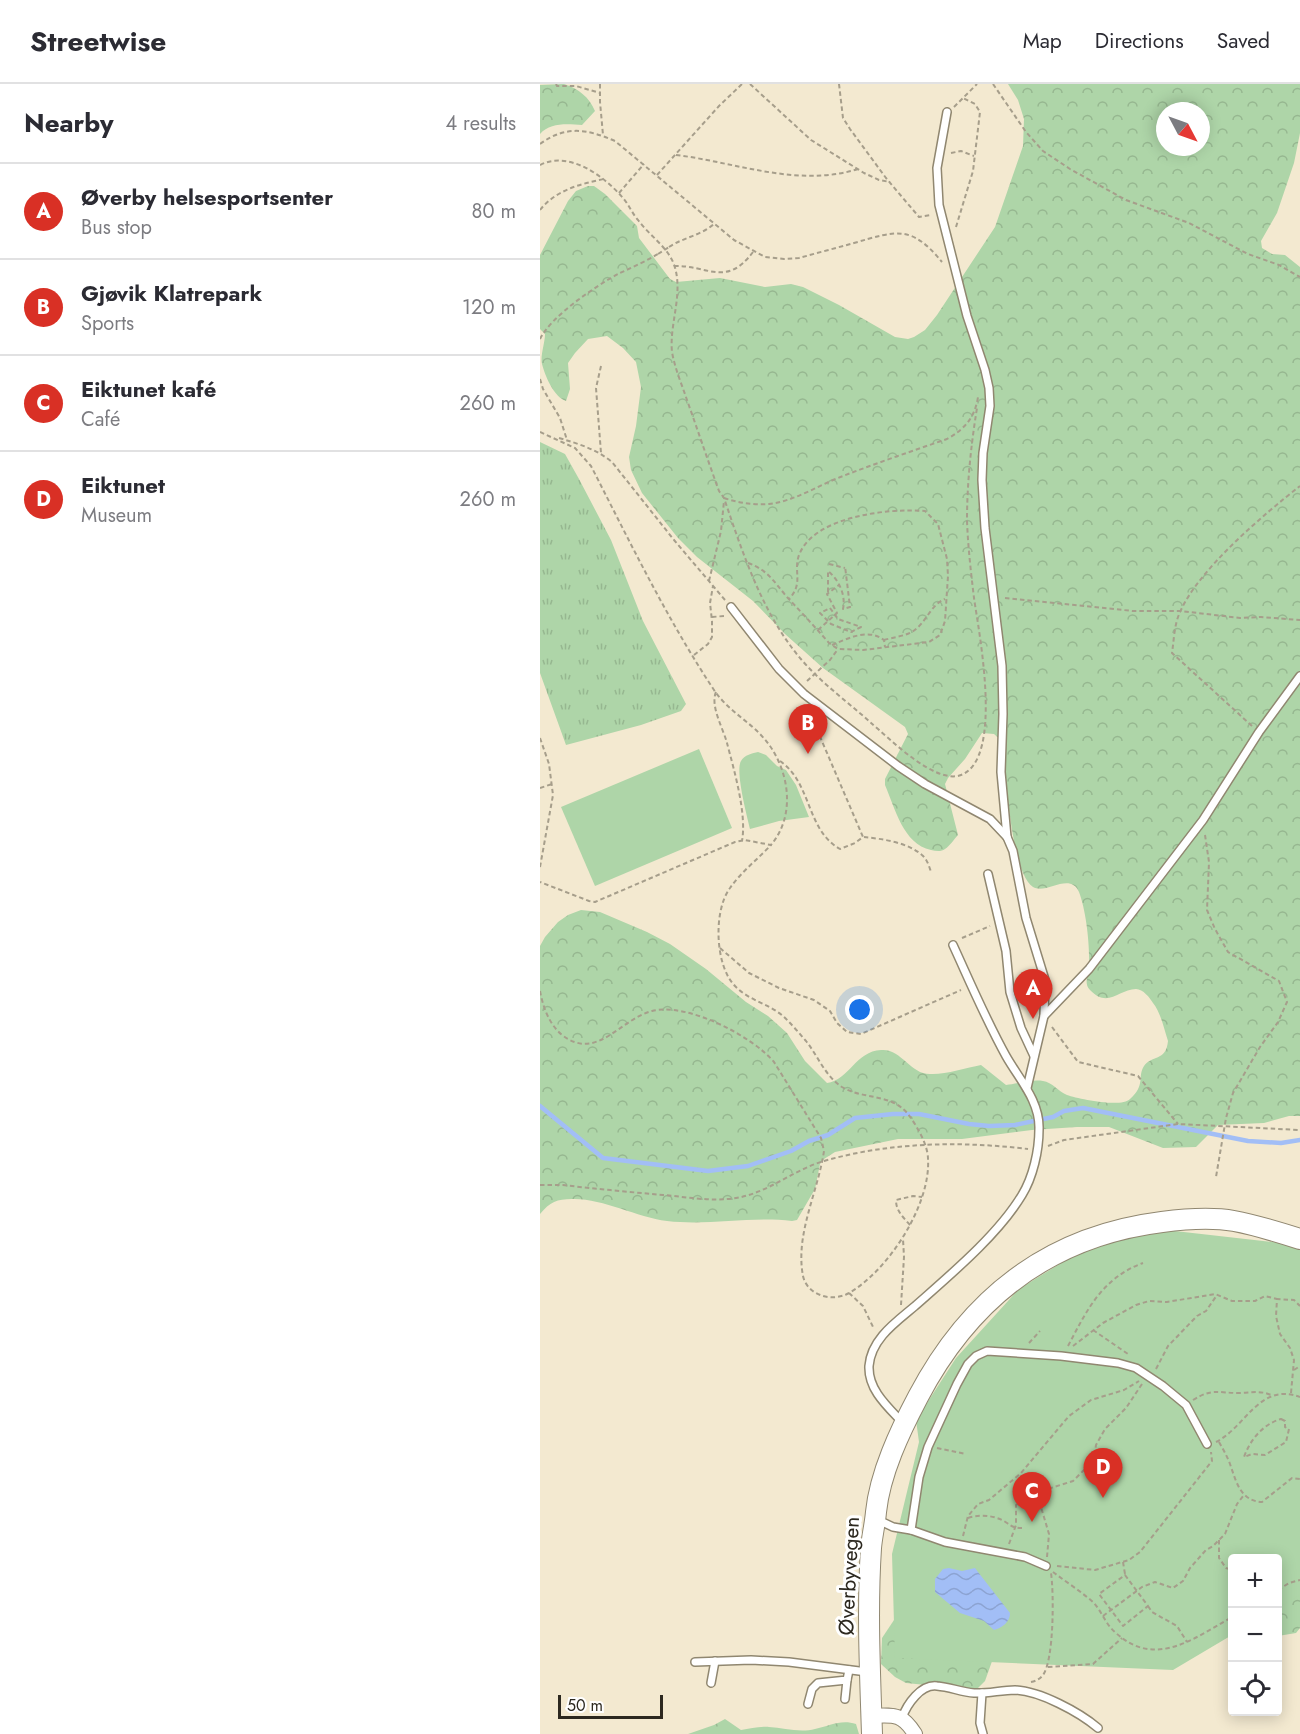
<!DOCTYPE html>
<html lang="en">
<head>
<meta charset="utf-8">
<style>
  :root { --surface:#fff; --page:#f7f7f7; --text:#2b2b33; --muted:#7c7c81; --line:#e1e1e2; --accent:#d93025 }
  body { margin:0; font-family:Jost,sans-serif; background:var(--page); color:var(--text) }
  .controls { position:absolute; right:18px; bottom:18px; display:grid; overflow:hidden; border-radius:6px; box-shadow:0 3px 15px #0003 }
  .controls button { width:54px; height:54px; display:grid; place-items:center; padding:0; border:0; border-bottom:2px solid var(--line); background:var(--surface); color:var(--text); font:30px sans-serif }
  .compass { position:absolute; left:616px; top:18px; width:54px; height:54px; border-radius:50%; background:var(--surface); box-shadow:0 3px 15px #0003; rotate:131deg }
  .scale { position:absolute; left:18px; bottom:15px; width:105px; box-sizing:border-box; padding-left:6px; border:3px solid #2c281f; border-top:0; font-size:16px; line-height:21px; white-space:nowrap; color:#2c281f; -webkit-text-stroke:4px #fff; paint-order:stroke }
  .you { position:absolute; left:320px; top:926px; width:21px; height:21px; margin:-15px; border:4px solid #fff; border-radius:50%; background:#1a73e8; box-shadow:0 0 0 9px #1a73e833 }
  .badge { display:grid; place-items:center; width:39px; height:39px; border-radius:50%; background:var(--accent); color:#fff; font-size:20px; font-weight:700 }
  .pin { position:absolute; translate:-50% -50px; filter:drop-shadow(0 2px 3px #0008) }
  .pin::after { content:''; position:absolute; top:32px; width:21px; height:18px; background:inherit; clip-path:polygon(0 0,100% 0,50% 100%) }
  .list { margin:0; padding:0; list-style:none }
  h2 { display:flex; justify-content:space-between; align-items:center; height:78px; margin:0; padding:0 24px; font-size:26px }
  h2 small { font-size:20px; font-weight:400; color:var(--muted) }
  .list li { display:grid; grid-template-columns:39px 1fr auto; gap:18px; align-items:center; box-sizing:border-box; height:96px; padding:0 24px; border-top:2px solid var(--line) }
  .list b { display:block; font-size:22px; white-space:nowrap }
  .list p { margin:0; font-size:20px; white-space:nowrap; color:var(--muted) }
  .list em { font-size:20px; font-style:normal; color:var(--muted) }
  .icon { flex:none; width:33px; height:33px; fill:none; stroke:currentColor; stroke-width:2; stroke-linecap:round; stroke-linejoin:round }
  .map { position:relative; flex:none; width:760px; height:1650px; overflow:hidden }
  header { display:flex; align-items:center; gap:36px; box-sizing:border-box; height:84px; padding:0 30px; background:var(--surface); border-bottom:2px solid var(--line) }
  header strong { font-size:28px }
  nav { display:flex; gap:33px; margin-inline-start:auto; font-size:21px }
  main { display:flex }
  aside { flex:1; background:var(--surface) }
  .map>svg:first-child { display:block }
</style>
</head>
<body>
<header>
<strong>Streetwise</strong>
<nav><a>Map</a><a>Directions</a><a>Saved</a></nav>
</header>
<main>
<aside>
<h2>Nearby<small>4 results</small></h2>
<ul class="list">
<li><span class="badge">A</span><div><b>Øverby helsesportsenter</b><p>Bus stop</p></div><em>80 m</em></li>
<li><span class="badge">B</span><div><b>Gjøvik Klatrepark</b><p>Sports</p></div><em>120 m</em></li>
<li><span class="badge">C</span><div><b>Eiktunet kafé</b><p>Café</p></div><em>260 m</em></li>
<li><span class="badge">D</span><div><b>Eiktunet</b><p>Museum</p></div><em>260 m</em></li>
</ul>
</aside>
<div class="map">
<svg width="760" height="1650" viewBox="0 0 760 1650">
  <defs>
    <pattern id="grass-tufts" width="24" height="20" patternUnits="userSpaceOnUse" patternTransform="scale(1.5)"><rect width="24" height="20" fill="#aed5a8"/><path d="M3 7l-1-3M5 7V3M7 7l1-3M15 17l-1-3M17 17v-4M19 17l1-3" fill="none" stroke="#96b790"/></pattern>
    <pattern id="forest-crowns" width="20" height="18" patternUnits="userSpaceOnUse" patternTransform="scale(1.5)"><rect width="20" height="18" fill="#aed5a8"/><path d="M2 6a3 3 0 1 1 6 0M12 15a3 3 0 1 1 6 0" fill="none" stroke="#96b790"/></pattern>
    <pattern id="water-waves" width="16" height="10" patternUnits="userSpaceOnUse" patternTransform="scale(1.5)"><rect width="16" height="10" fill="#a2bef6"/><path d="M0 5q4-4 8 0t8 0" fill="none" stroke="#8ca3d2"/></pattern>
  </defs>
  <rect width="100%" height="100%" fill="#f3e9d0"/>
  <polygon fill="url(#grass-tufts)" points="0,358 25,370 39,395 71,456 103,537 146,620 141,627 101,641 26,661 0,589"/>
  <g fill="url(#forest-crowns)" fill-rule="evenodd">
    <path d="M 24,0 C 39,5 49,13 55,27 L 42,41 C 28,40 10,38 0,50 L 0,1 Z"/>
    <path d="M 468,0 L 760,0 L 760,49 L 754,79 L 737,129 L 721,157 L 722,164 L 732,170 L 745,171 L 760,183 L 760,1032 L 749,1032 L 724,1039 L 678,1041 L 656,1063 L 623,1064 L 569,1043 L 537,1043 L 492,1046 L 422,1055 L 358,1055 L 295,1068 L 284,1075 L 280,1080 L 275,1105 L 257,1136 L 252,1137 C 210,1132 168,1142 127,1137 C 96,1133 62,1114 32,1115 C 17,1115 10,1118 0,1130 L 0,862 L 5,853 L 18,838 L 28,831 L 41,826 L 60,828 L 107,848 L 130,860 L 166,885 L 206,918 L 228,932 L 247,949 L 265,977 L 287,999 C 309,996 316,967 341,966 C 361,964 370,990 390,990 C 404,991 426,984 441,981 L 466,1001 C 477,1000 492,995 503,997 C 512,998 519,1008 527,1011 C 539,1015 581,1024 590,1015 C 606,1001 597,993 604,982 C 611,971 626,978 628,957 C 624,945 621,929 613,919 C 610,914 603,905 596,905 C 579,905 568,925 550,906 C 543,899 549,890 549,880 C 550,861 546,826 539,808 C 530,787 506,811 493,803 C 471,789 465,687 464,659 L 454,650 L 442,649 L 425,675 L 408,694 L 405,700 L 418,751 C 414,755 410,762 405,765 C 401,768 396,767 391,766 C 363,760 355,724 345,701 L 345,695 L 368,650 L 365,643 L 283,584 L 245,550 L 213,517 L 157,473 L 138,454 L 102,409 L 91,386 L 89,373 L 96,342 L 101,303 L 96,278 L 83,264 L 67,252 L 48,255 L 35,269 L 28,279 L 30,305 L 26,317 C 14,313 5,292 2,280 C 0,272 5,259 5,250 L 0,245 L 0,171 L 28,117 L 36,107 L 48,102 L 54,102 L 65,110 L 97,142 L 99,154 L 130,195 L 136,198 L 180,194 L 225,203 L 251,200 L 263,203 L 299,221 L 355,253 L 368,255 L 374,253 L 385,246 L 397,231 L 455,143 L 483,62 L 484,35 L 478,16 ZM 625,27 L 661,27 L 661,63 L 625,63 Z"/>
    <polygon points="760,1434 760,1544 756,1549 738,1552 738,1474 720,1474"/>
    <polygon points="356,1533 456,1566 445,1597 436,1606 366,1599 355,1593 341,1580 342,1554"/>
    <path d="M 185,1635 L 201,1646 C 210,1645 220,1642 229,1643 C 244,1644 260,1649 275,1645 C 289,1642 301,1635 316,1640 L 319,1650 L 148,1650 L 174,1641 Z"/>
  </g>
  <g fill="#aed5a8">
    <polygon points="159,665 192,744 55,802 21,723"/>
    <path d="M 218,668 L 226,671 L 237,682 L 246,686 L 256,701 L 269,733 L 239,737 L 210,745 C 207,732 195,687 201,677 C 204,671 213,669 218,668 Z"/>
    <polygon points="626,1146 742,1159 760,1165 760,1511 738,1524 738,1474 692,1474 692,1551 633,1586 355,1574 352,1470 379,1358 376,1336 416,1274 479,1205 534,1171 581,1154"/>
  </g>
  <path fill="url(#water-waves)" d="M 409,1484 L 422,1487 L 435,1484 L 438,1488 L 470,1529 C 470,1538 462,1544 454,1546 L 444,1537 L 420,1529 L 395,1508 L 395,1495 L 403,1485 Z"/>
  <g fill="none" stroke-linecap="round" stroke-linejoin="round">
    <polyline stroke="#a2bef6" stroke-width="4.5" points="0,1022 63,1074 168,1087 208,1082 251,1067 269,1057 288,1051 315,1034 353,1030 379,1030 429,1040 449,1042 475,1041 513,1033 524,1027 543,1024 708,1057 741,1059 760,1056"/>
    <g stroke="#908770" stroke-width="10">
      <g id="service">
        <polyline points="407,28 397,84 399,121 427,232 445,286 449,304 450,322 443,369 442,396 445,444 462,582 463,630 461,688 467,753 473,767 486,834 505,896 504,932"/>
        <polyline points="191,523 239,585 264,610 358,682 385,700 450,735 467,753"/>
        <polyline points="448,790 466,867 470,908 481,944 494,972"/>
        <polyline points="487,1004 504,932 549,885 663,736 719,648 760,592"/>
        <path d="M 363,1339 C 348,1323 328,1306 329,1282 C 331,1255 356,1238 375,1222 C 410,1191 458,1151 482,1111 C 493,1093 499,1067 499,1045 C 500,1017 479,995 466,972 C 446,936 430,898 413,861"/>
        <polyline points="336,1435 353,1443 371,1446 379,1393 388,1363 417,1300 428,1280 436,1272 447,1267 521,1272 578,1279 596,1284 623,1302 646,1321 667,1360"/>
        <polyline points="371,1446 405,1458 485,1473 506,1482"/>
        <polyline points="155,1578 211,1576 249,1578 327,1588"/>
        <polyline points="171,1599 175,1577"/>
        <polyline points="442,1609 440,1639 443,1650"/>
        <polyline points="305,1615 307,1596"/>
        <polyline points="268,1620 272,1605 278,1599 307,1596 309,1586"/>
        <path d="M 362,1634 C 367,1620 381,1600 397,1602 C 410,1603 421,1608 434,1609 C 447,1610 461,1606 475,1606 C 500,1607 539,1628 558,1644"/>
      </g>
    </g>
    <g stroke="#908770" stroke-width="16">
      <path id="minor" d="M 331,1632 C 354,1631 362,1629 375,1650"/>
    </g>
    <g stroke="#908770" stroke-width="22">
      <path id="secondary" d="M 332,1650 C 330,1588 327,1526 331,1464 C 332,1452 335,1440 336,1428 C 340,1389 360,1347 378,1313 C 430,1214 509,1152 622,1138 C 645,1135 671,1133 694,1137 C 716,1141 738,1148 760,1155"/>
    </g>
    <g stroke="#a69e8b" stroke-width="2" stroke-dasharray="4.5 3" stroke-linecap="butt">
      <polyline points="16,0 17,2 36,2 60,9"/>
      <polyline points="60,0 60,18 63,51"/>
      <polyline points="210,0 271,56 324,89 339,96 350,98"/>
      <polyline points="299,0 303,34 310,45 346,94 379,133 391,131"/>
      <polyline points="453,0 486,48 503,67 530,85 586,116 649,139 708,170 739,181 760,193"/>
      <polyline points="414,23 437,0"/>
      <path d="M 0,60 C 26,41 47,45 75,57 L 194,156 L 225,173 L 244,175 L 259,174 C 277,169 296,164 314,159 C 356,147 371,140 402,178"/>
      <polyline points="411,69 421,67 434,72"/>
      <path d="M 136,71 C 195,78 258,104 318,85"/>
      <path d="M 0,81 C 29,66 64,92 83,114 C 89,121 92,129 98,136 C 109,151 126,162 133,178 C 145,207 129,239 132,268 C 135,285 142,301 147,316 C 158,347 168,377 179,407 L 184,414 C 204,473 225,538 269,584 C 287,603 310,620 330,638 C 349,654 395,701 421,691 C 464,675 439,549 434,514 C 431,489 428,463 427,437 C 427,399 431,361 437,324"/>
      <polyline points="117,91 179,22 202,0"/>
      <polyline points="79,109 104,80"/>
      <path d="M 0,126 C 16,106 40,100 64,95"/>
      <polyline points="416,143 433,87 440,28 435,20 423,14"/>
      <path d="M 129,163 C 144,153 160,152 174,140"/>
      <path d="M 134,182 C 168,181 186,204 213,168"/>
      <path d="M 0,255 C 11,232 57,201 80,189 C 93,183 106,177 118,170"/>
      <polyline points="61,282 56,304 61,369"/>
      <polyline points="0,295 3,305 20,334 27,356"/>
      <path d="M 0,348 L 35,364 L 51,382 C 90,458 127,535 174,606 C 193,634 222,641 238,676 C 251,704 251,737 231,761 L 205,756 L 195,758 L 55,818 L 49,817 L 0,798"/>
      <path d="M 19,354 C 39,360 56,365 72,378 L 134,456 L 185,516"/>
      <path d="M 184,414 C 199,419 213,421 229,420 C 255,417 279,401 303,392 C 337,379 372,367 407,355 C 425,345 435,333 438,313"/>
      <path d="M 208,479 C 228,486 234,498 247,513 C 261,528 275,543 289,559 L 298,565 L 323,566 L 389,558 L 400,551 L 405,537 L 408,492 L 407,475 L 398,440 L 385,427 C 349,424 274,432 259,471 C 253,488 264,499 249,515"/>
      <polyline points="289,480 305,484"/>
      <polyline points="169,497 181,447 184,417"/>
      <path d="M 288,508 L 288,487 C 299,496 306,511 303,525 L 310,523 L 305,482"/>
      <polyline points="465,514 593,527 641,527 700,534 721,533 760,536"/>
      <polygon points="290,524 298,535 321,543 311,548 291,540 280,529"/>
      <polyline points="172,533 184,532"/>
      <polyline points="278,546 297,529 287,510 299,501"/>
      <path d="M 344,556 C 354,553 368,552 376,545 C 387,536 392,520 405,515"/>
      <path d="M 292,561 C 309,554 328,544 344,556 L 345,563"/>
      <polyline points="154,571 168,560 172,553 172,537 170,519 173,502"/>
      <polyline points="267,597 290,576 298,565"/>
      <path d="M 176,608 C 170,622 183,644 187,659 C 194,686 207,730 202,757"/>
      <path d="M 712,642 L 632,569 C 634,556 634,541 640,528 C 659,485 723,431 760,402"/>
      <polyline points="0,654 9,680 13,711 0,783"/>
      <path d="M 240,677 C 272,699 266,746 300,765 L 315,759 L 323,753 L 269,627"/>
      <polyline points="0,704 12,700"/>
      <polyline points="665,751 669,778 667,826 675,845 688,868 739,897 747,918 738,938 720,963 693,1009 686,1034 676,1093"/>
      <path d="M 324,753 C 342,755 367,758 382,771 C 387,775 389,782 391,788"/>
      <polyline points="422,854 450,842"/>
      <polyline points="180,864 209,889 239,904 274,916 290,927 297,939 307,948 321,950 421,906"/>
      <path d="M 0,907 C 3,923 9,940 22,951 C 57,978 80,935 112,927 C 147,918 212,952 234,978 L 281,1054 L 284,1067 C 278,1108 255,1150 263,1192 C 267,1211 291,1218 307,1210 C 347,1189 391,1121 388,1075 C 388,1061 377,1042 368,1030 C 351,1009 324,1016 302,1003 C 285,992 278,972 266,957 C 260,950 254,943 248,937 C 233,920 210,918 195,902 C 175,882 173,827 190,804 C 201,788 218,775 231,761"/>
      <polyline points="512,943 538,978 598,992 638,1040"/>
      <polyline points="508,1062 524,1056 638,1040 760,1046"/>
      <path d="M 0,1101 L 23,1101 C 56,1105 90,1108 123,1111 C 147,1113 172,1118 196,1114 C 228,1109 253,1086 284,1077 C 350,1058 421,1057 488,1065"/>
      <path d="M 370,1141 C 363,1133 356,1127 356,1116 L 373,1112 L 382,1113"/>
      <polyline points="309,1209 323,1222 334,1245"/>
      <polyline points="361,1221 364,1173 363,1155"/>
      <polyline points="553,1246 588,1270"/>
      <polyline points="489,1259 500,1247"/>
      <path d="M 528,1262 C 547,1226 562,1194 603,1179"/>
      <polyline points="533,1262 563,1239 596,1221 609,1217 627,1218 675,1210 692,1217 715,1217 725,1212 737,1215"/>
      <polyline points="616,1285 628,1262 657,1232 666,1227 677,1211"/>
      <polyline points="754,1286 760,1282"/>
      <polyline points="751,1309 754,1276 750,1264 740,1250 736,1232 737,1215 754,1216 760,1222"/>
      <path d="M 653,1316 C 672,1304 678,1309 699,1309 C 710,1309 720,1306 731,1311"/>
      <path d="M 741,1335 L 745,1337 L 745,1343 L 749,1345 L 746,1358 L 725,1371 L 712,1370 L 704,1373 C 710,1356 723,1340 741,1335 Z"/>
      <path d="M 676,1358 C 706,1343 719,1298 760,1313"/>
      <path d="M 679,1358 C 683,1365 687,1372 690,1380 C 696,1397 700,1417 722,1418 L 752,1394 L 760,1395"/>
      <polyline points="397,1364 426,1370"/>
      <path d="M 428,1434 C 437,1431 448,1431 457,1434 C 470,1438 469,1445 484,1444"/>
      <polyline points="423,1452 428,1432 438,1420 449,1416 481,1389 529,1332 551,1316 584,1306 599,1297"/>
      <polyline points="679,1456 679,1474 686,1484 692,1486"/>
      <polyline points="469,1460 476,1441 476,1421 483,1416 488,1417"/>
      <polyline points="507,1473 509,1450 501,1423 488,1417 498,1408 533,1397 548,1382 554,1374 556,1361 565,1345 586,1324 602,1300"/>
      <polyline points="583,1478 585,1490"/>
      <polyline points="517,1482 555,1486 589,1476 600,1468 672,1377 671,1368"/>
      <path d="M 513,1488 C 526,1498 542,1508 554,1519 C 562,1528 566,1541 576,1549 C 615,1585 655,1554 692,1533"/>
      <polygon points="585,1491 608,1522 583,1542 559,1510"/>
      <polyline points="738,1506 749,1499 760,1496"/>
      <polyline points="608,1522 612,1528 637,1542 647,1558"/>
      <polyline points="563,1532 602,1503 615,1498 633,1504 643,1497 650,1484 666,1466 673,1462 685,1450 697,1420 704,1411"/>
      <polyline points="508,1583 553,1580 582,1554"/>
      <path d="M 491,1598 C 496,1597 500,1595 503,1591 C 514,1576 514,1509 511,1489"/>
    </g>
    <use href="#service" stroke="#fff" stroke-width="7"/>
    <use href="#minor" stroke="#fff" stroke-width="14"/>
    <use href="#secondary" stroke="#fff" stroke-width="20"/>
    <polyline stroke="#a69e8b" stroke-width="2" stroke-dasharray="4.5 3" stroke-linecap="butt" points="118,170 129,163"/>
  </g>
  <g text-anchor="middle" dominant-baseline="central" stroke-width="6" stroke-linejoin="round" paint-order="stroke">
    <g font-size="21" fill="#2c281f" stroke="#fff">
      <text transform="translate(309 1492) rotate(-87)">Øverbyvegen</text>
    </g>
  </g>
</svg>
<div class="controls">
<button>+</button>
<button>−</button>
<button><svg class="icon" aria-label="locate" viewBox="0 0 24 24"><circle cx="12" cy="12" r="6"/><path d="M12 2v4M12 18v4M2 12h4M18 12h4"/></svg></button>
</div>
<svg class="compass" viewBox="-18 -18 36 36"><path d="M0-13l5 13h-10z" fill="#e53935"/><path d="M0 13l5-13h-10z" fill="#7c7c81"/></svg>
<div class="scale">50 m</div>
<div class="you"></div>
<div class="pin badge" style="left:493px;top:935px">A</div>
<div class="pin badge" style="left:268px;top:670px">B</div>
<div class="pin badge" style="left:492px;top:1438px">C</div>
<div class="pin badge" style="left:563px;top:1414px">D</div>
</div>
</main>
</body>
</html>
